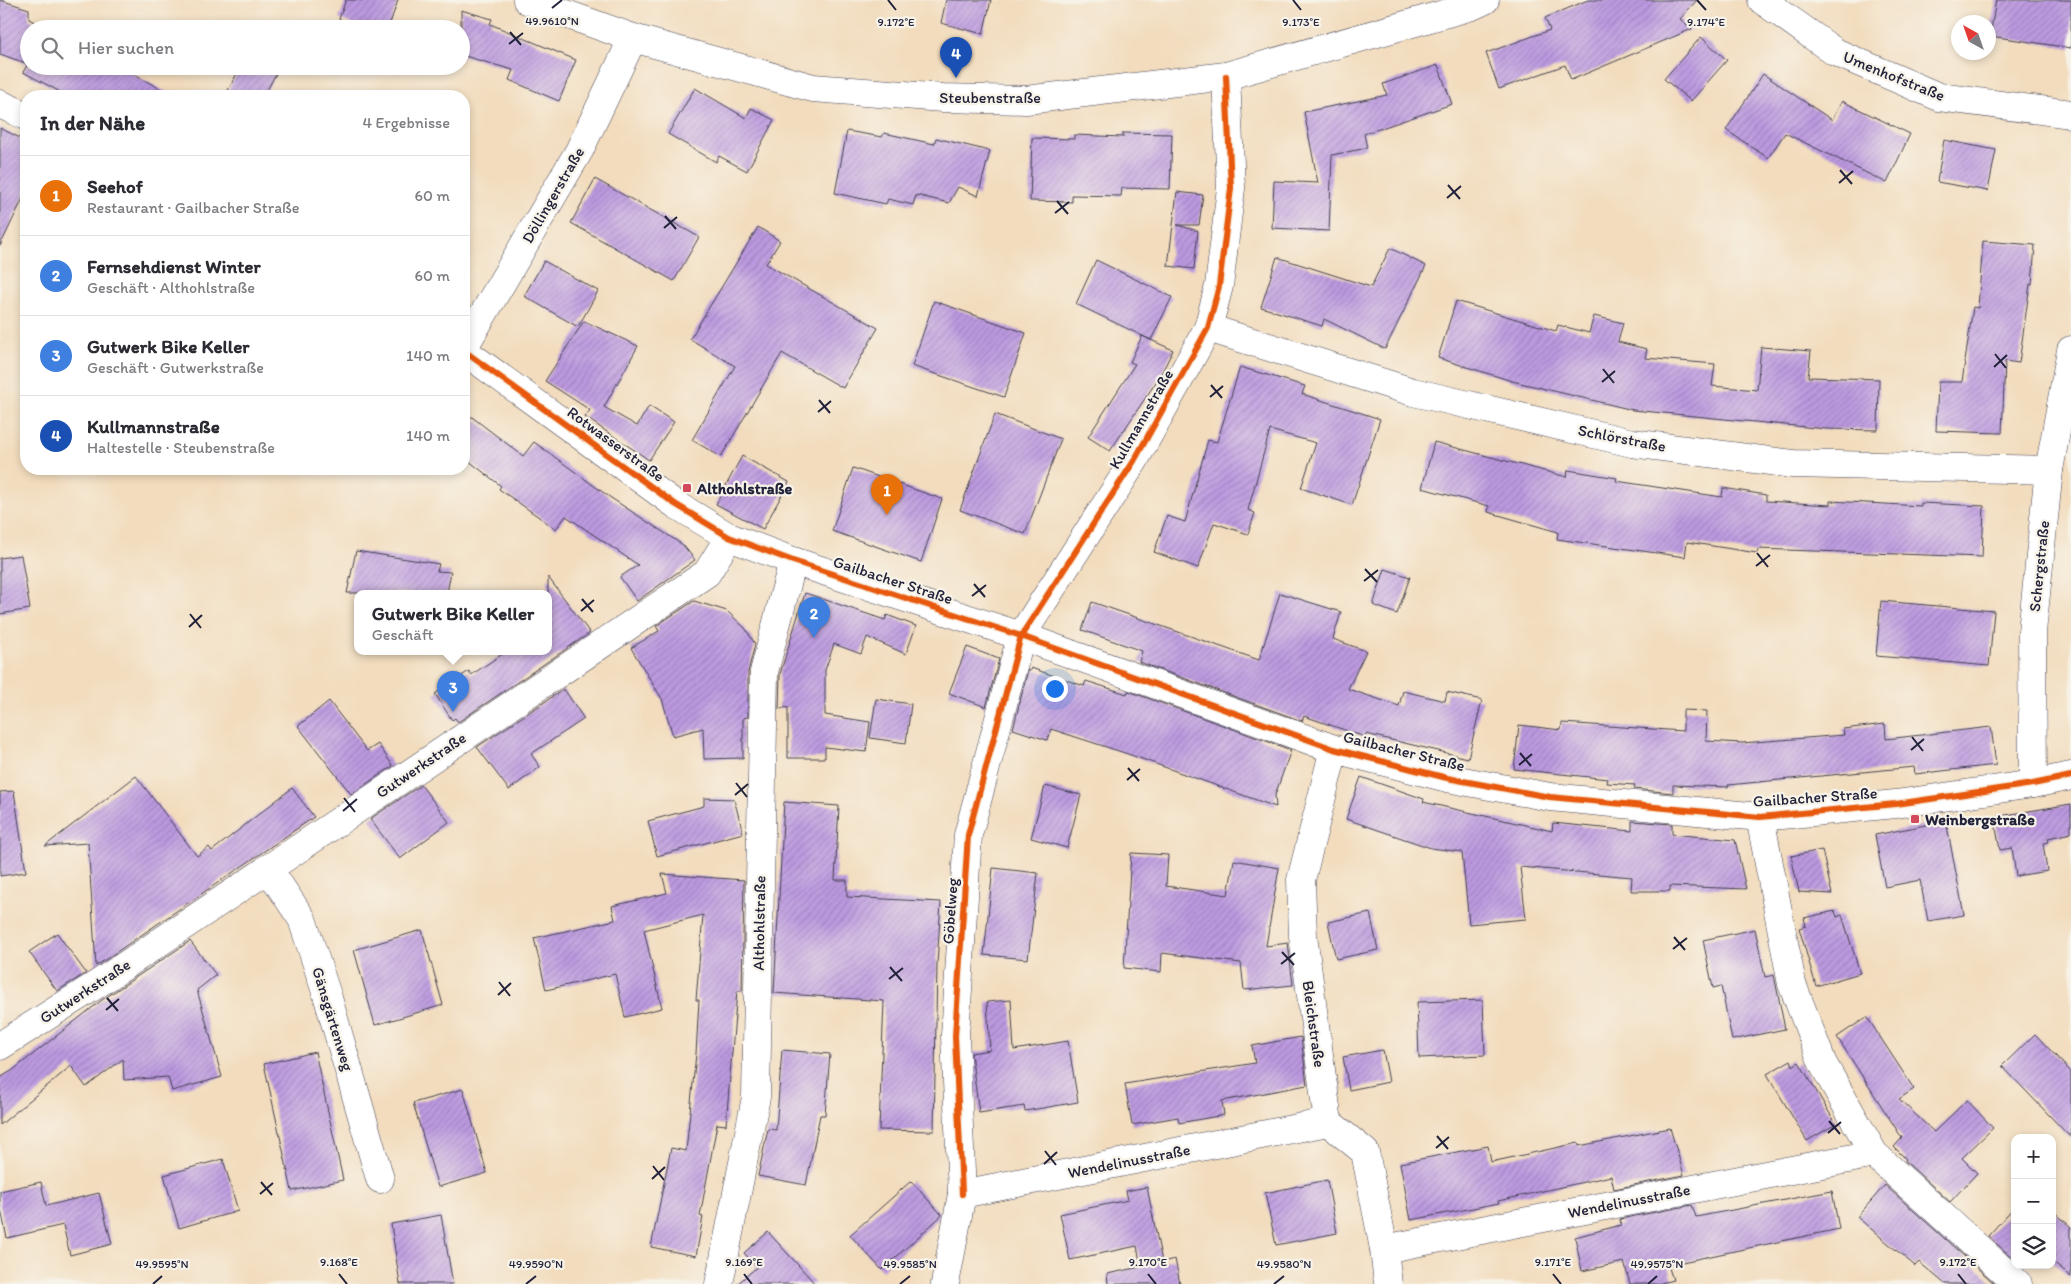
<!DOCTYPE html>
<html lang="de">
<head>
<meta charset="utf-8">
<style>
  :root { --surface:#fff; --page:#f7f7f7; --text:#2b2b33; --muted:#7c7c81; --line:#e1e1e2; --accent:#b45309 }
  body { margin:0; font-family:Itim,sans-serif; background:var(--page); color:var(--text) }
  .controls { position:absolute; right:15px; bottom:15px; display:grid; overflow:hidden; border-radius:10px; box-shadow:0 2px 8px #0003 }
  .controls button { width:45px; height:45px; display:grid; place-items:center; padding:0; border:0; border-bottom:1px solid var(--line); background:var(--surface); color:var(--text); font:25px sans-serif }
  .compass { position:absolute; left:1951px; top:15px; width:45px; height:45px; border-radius:50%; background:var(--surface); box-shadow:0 2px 8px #0003; rotate:320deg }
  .you { position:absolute; left:1054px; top:688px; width:18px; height:18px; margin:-12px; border:4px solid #fff; border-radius:50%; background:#1a73e8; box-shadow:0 0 0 8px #1a73e833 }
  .badge { display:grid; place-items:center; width:32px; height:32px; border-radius:50%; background:var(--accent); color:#fff; font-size:16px; font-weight:700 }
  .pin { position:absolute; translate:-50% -41px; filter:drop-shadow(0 1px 2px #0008) }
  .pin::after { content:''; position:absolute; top:26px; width:18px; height:15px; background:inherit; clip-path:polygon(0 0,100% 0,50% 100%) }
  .popup { position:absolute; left:354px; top:590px; width:198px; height:65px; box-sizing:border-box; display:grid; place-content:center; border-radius:10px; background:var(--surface); filter:drop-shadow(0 1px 4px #0005); font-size:16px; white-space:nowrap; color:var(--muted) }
  .popup b { font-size:19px; color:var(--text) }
  .popup::after { content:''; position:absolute; left:50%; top:100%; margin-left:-10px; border:10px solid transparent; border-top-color:var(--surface) }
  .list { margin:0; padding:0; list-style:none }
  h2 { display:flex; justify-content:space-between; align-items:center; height:65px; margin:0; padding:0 20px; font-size:21px }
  h2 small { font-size:16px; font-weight:400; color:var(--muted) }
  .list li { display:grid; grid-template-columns:32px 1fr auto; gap:15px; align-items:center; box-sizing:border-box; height:80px; padding:0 20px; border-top:1px solid var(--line) }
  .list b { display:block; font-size:19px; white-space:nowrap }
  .list p { margin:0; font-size:16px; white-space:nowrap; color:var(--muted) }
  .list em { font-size:16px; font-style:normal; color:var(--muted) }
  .icon { flex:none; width:28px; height:28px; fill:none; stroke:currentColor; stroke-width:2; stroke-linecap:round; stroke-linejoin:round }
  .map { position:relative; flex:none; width:2071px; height:1284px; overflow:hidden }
  .search { position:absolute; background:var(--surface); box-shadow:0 2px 8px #0003; left:20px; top:20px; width:450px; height:55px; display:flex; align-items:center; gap:12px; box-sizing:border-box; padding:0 18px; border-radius:28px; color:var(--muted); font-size:19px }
  .panel { position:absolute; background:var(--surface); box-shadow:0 2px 8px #0003; left:20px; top:90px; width:450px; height:385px; border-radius:20px }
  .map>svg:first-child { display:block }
</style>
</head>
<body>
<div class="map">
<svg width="2071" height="1284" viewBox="0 0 2071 1284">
  <defs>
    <pattern id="building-hatch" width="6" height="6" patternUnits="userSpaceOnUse" patternTransform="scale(1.25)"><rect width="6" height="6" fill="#bd9ae1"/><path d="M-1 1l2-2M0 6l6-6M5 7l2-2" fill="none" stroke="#997db8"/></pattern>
  </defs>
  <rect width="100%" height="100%" fill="#f7f3e8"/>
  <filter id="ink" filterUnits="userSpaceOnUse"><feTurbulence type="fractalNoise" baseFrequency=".02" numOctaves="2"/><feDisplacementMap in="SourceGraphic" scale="10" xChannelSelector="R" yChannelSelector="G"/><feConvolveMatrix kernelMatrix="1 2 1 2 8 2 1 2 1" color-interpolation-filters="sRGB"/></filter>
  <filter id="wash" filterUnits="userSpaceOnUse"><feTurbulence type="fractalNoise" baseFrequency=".0096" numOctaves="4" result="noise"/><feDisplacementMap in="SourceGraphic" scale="20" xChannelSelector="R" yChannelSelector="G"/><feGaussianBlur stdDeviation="1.12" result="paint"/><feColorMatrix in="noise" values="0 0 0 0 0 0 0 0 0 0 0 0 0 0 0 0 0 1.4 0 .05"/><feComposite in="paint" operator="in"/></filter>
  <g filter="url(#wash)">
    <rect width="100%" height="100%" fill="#f2dcbd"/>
    <g id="blocks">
      <g fill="url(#building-hatch)">
        <polygon points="0,0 29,9 29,19 47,29 29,29 29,66 118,66 174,96 68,96 23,72 28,64 0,54"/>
        <polygon points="346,0 398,0 388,29 367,29 339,19"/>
        <polygon points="946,0 991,0 983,34 941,23"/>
        <polygon points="1588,0 1697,0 1680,19 1692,29 1571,80 1565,65 1499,89 1486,53 1550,30 1545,18"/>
        <polygon points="1996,0 2071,0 2071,48 1990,36"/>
        <polygon points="461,10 492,19 490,24 576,60 559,101 509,80 513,70 461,55"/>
        <polygon points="1701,37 1727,60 1691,101 1664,79"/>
        <polygon points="1438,65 1452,104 1364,134 1367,148 1332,155 1329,231 1272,228 1274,181 1318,183 1304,112 1387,95 1383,84"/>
        <polygon points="241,66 280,66 264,96 225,96"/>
        <polygon points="1763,74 1832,120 1842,101 1910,134 1887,183 1785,133 1768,158 1726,130"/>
        <polygon points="695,88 746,118 751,108 774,120 747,171 719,156 716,162 668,134"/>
        <polygon points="0,128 26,141 26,192 0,246"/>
        <polygon points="847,131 882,137 884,133 934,144 936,138 990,151 978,196 958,187 949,203 916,195 913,205 888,199 886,204 835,193"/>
        <polygon points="1123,133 1172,134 1170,189 1122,188 1121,196 1072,195 1072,202 1030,201 1032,138 1074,139 1074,135 1123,137"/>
        <polygon points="1944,140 1996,150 1988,191 1937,182"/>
        <polygon points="595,179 699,237 674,281 571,223"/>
        <polygon points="1177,192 1203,195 1199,225 1177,225 1198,231 1194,269 1168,266"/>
        <polygon points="758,227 780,241 766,264 878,328 843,388 782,353 721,457 692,440 735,366 690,339"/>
        <polygon points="1983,241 2035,245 2032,284 2030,284 2019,363 2005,361 2002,433 1936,431 1938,382 1962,382 1973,307 1978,308"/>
        <polygon points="1390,248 1426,266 1385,349 1324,319 1322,326 1261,307 1277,257 1371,287"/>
        <polygon points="1096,260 1172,297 1151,340 1076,304"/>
        <polygon points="544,261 598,291 578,327 524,296"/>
        <polygon points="934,301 1026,333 1004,397 912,366"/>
        <polygon points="1456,301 1556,331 1558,325 1589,333 1594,316 1623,323 1618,342 1647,349 1645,358 1715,364 1712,386 1757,390 1761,347 1811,351 1808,377 1879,379 1878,430 1826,429 1633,410 1512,381 1438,358"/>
        <polygon points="584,321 638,346 604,407 637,426 649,406 674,422 649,460 585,417 590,410 545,381"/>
        <polygon points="1142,336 1173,350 1160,376 1110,451 1088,437 1135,364 1130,362"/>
        <polygon points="1240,367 1305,386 1302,394 1380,419 1352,505 1301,488 1316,443 1270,430 1248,510 1255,513 1248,534 1214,523 1198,568 1154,552 1167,516 1185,522 1208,440 1217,442"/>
        <polygon points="464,411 523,456 534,442 611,498 683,545 695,560 637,601 620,577 638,565 566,516 556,529 499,489 501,486 464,457"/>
        <polygon points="995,414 1061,439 1025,534 960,510"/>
        <polygon points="1434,442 1567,477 1568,470 1617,478 1616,481 1722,497 1723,488 1766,495 1766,501 1830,505 1830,501 1921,506 1921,503 1984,506 1982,557 1758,549 1757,553 1687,542 1685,557 1557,539 1558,532 1488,512 1489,506 1422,488"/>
        <polygon points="742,456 789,482 763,529 716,504"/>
        <polygon points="853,468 942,499 921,562 832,531"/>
        <polygon points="356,551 439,564 437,571 451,572 447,593 347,593"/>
        <polygon points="21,555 30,609 0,614 0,558"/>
        <polygon points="1385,569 1410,577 1397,614 1373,605"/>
        <polygon points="548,577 590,633 458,722 455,718 452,720 435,694 469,671 471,675 507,651 548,651"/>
        <polygon points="805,593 885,620 887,615 916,626 906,654 867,637 861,654 834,644 825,670 825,715 870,722 866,752 825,747 825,758 788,758 788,707 779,709 780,674"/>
        <polygon points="1280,593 1341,612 1333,639 1366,651 1348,689 1399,706 1403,691 1445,701 1447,692 1482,700 1468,758 1366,734 1365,737 1304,716 1302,721 1139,662 1142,651 1082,630 1092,602 1259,660"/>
        <polygon points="694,601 727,611 745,628 755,644 748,672 748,717 743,718 743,758 704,759 703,728 673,736 662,699 631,648 659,631 656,626"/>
        <polygon points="1881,601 1994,611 1989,666 1876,656"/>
        <polygon points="967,647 999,659 986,707 949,693"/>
        <polygon points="1031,668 1084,686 1086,681 1127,694 1128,691 1291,750 1275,795 1276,807 1128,754 1051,729 1047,740 1013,729 1028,670 1030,671"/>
        <polygon points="564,689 584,719 531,754 540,767 509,790 477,747"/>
        <polygon points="876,699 911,704 906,743 870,738"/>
        <polygon points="329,701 367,751 378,744 393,766 351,794 298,726"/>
        <polygon points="1683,710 1707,711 1706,741 1742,743 1844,735 1843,729 1885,724 1886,739 1991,727 1996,765 1915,774 1914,767 1728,785 1728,787 1673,785 1673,793 1634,789 1635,785 1607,783 1608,779 1514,769 1519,725 1561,730 1562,723 1683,731"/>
        <polygon points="136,776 197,856 209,847 212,851 292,788 314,817 96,966 88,843 45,846"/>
        <polygon points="1361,777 1424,799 1423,802 1552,831 1553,823 1632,831 1632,821 1672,824 1672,834 1735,840 1746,889 1670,886 1670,891 1631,891 1632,877 1520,867 1526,919 1469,924 1462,852 1431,848 1346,819"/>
        <polygon points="421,785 449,822 400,859 370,819"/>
        <polygon points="1045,786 1081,795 1067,848 1031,838"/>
        <polygon points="14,791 26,872 0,876 0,792"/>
        <polygon points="704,798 734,799 743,833 657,856 648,821 704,806"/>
        <polygon points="784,802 839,806 835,880 847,880 847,897 941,902 937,964 934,1131 879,1130 884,1001 774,993"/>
        <polygon points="2071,804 2071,833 2048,838 2049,842 2043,843 2047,871 2016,876 2012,848 2000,850 1994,817"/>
        <polygon points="1946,821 1964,915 1928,921 1920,880 1885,887 1875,835"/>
        <polygon points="1822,850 1832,894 1799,892 1791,856"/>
        <polygon points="1131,853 1168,855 1166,886 1228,895 1234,860 1279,868 1266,946 1288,943 1293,985 1244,990 1241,963 1162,953 1161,972 1124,968"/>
        <polygon points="993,868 1038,873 1028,959 984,955"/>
        <polygon points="662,874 744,880 742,991 737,991 726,1125 717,1124 700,1216 703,1217 696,1256 651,1247 671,1148 686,1151 696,1054 699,1000 696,1000 703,915 644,930 662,1008 625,1017 615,974 546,990 534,938 615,920 612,906 667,893"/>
        <polygon points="1835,911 1837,917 1842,915 1860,973 1816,986 1799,928 1806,926 1804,918"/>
        <polygon points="1370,913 1378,950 1336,959 1328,922"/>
        <polygon points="1755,929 1765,977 1774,975 1785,1029 1732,1040 1721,986 1713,988 1703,940"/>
        <polygon points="422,930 443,1005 375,1025 354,950"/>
        <polygon points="57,933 86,973 57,991 29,952"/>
        <polygon points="190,941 216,975 197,990 222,1077 172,1091 168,1077 124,1080 123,1059 86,1087 71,1066 0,1125 0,1078 13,1070 102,1000"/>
        <polygon points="1011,1000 1014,1050 1068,1041 1078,1102 1025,1111 1024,1106 979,1113 971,1053 990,1050 987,1002"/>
        <polygon points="1483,1000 1485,1055 1419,1058 1417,1002"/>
        <polygon points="1867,1017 1914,1089 1899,1099 1934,1132 1967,1100 1993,1128 1962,1158 1977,1173 1950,1202 1905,1161 1906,1159 1894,1147 1902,1138 1837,1037"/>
        <polygon points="2035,1034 2071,1072 2071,1138 2002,1066"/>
        <polygon points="1301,1037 1307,1085 1222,1101 1224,1115 1179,1123 1178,1117 1132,1125 1125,1084 1255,1063 1252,1046"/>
        <polygon points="782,1050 830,1054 825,1115 820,1115 806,1185 758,1176 768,1129 776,1130"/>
        <polygon points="1383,1050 1389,1082 1349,1090 1343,1057"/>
        <polygon points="315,1052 343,1180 292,1191 264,1064"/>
        <polygon points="1791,1060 1793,1066 1799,1062 1836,1124 1807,1141 1767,1074"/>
        <polygon points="463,1089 487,1173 438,1187 413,1103"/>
        <polygon points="1670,1128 1684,1175 1614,1189 1611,1176 1498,1201 1499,1203 1411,1220 1400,1163 1488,1146 1491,1162 1578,1143 1579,1146"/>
        <polygon points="223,1159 238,1211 179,1228 164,1175"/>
        <polygon points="1327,1180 1337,1233 1276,1245 1265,1193"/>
        <polygon points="911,1181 942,1215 882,1270 850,1235"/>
        <polygon points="41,1182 46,1206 99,1193 112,1244 70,1255 63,1225 7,1238 0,1205 0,1191"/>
        <polygon points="1885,1185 1995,1284 1945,1284 1919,1262 1915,1266 1857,1217"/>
        <polygon points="1147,1187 1162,1262 1175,1259 1180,1284 1108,1284 1107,1274 1141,1267 1137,1246 1070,1260 1060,1214 1128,1200 1126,1191"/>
        <polygon points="1832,1191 1839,1229 1668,1265 1673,1280 1657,1284 1630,1284 1624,1262 1582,1271 1575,1237 1621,1225 1620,1219 1692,1205 1696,1217"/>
        <polygon points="2015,1206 2015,1260 1988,1236"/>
        <polygon points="2052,1210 2071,1227 2071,1277 2052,1262"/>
        <polygon points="441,1215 453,1284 400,1284 391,1224"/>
        <polygon points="768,1232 809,1277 815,1284 737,1284 757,1267 744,1253"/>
      </g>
    </g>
  </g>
  <g filter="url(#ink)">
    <use href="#blocks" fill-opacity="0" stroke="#413e4e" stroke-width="1"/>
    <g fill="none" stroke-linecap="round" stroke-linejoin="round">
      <g stroke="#413e4e" stroke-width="29">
        <g id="minor">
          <polyline points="527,0 633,38 813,88 943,98 1026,100 1226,76 1472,6 1485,0"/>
          <polyline points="1762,0 1835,52 1939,97 2071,114"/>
          <polyline points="0,104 26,116"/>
          <polyline points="1208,328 1413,392 1632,443 1793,464 2049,470"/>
          <polyline points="464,347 579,151 633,38"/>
          <polyline points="464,351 675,504 729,537 793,561 1021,636 1334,749 1447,778 1550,797 1760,817 1896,804 2033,784 2071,776"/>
          <polyline points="1334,749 1301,880 1303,936 1328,1122 1365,1152 1384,1249 1388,1284"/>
          <polyline points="2033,784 2032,632 2049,470 2071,350"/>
          <polyline points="1760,817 1792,984 1823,1064 1874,1154 2018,1284"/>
          <polyline points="268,868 302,919 328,998 380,1179"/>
          <polyline points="0,1046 96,985 707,573 729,537"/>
          <polyline points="962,1194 955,1036 968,835 1021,636 1134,461 1208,328 1219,286 1231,188 1226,76"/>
          <polyline points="1384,1249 1874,1154"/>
          <polyline points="719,1284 756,1097 764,672 793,561"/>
          <polyline points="945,1284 962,1194 1328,1122"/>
        </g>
      </g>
      <use href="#minor" stroke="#fff" stroke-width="28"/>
      <g stroke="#f7f3e8" stroke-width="9">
        <g id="cycleway">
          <polyline points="464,351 675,504 729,537 793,561 1021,636 1334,749 1447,778 1550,797 1760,817 1896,804 2033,784 2071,776"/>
          <polyline points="962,1194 955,1036 968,835 1021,636 1134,461 1208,328 1219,286 1231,188 1226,76"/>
        </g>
      </g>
      <use href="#cycleway" stroke="#e8590c" stroke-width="6"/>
    </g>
  </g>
  <path fill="none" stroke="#22223b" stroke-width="2" d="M 888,0 L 896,10M 1293,0 L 1301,10M 1697,0 L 1706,10M 552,8 L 562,0M 510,32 L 521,45M 509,44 L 523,33M 1840,170 L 1852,184M 1839,183 L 1853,171M 1448,185 L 1460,199M 1447,198 L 1461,186M 1057,201 L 1068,214M 1055,213 L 1069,202M 665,216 L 676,229M 664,228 L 677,217M 1995,354 L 2006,368M 1994,367 L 2007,355M 1603,369 L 1614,383M 1602,382 L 1615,371M 1211,385 L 1222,398M 1210,397 L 1223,386M 819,400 L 830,413M 818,412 L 831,401M 1757,553 L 1768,567M 1756,566 L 1770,555M 1365,569 L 1377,582M 1364,581 L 1378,570M 974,584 L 985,597M 972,596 L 986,585M 582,599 L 593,612M 581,611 L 594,600M 190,614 L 201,628M 189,627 L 202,615M 1912,737 L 1923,751M 1911,750 L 1924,739M 1520,753 L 1531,766M 1519,765 L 1532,754M 1128,768 L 1139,781M 1127,780 L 1140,769M 736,783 L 747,797M 735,795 L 748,784M 344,798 L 355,812M 343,811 L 357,799M 1674,937 L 1685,950M 1673,949 L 1687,938M 1282,952 L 1294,965M 1281,964 L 1295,953M 890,967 L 902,981M 889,979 L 903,968M 499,982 L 510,996M 498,995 L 511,983M 107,998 L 118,1011M 106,1010 L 119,999M 1829,1121 L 1840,1134M 1828,1133 L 1841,1122M 1437,1136 L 1448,1149M 1436,1148 L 1449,1137M 1045,1151 L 1056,1165M 1044,1164 L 1057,1152M 653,1166 L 664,1180M 652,1179 L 665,1167M 261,1182 L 272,1195M 260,1194 L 273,1183M 339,1274 L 347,1284M 744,1274 L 752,1284M 1148,1274 L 1156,1284M 1553,1274 L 1561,1284M 1958,1274 L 1966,1284M 153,1284 L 162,1276M 526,1284 L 536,1276M 900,1284 L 910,1276M 1274,1284 L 1284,1276M 1648,1284 L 1657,1276"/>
  <g fill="#d1495b" stroke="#f7f3e8" stroke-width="2">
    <rect x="682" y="483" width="10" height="10" rx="2.5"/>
    <rect x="1910" y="814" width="10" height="10" rx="2.5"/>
  </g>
  <g text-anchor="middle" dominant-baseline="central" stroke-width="4.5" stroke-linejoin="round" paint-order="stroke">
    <g font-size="16" fill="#22223b" stroke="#f7f3e8">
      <text transform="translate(1894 76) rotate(22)">Umenhofstraße</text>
      <text x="990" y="97">Steubenstraße</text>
      <text transform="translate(553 195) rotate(-60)">Döllingerstraße</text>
      <text transform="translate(1141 419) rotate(-60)">Kullmannstraße</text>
      <text transform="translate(1622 438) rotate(11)">Schlörstraße</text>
      <text transform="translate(616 444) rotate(36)">Rotwasserstraße</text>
      <text transform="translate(2039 566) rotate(-84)">Schergstraße</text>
      <text transform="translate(893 580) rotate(18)">Gailbacher Straße</text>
      <text transform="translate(1404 751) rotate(14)">Gailbacher Straße</text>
      <text transform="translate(421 765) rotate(-34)">Gutwerkstraße</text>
      <text transform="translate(1815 797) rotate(-4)">Gailbacher Straße</text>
      <text transform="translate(950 911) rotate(-86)">Göbelweg</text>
      <text transform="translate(759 923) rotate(-89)">Althohlstraße</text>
      <text transform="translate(85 991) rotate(-33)">Gutwerkstraße</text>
      <text transform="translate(333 1019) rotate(73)">Gänsgärtenweg</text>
      <text transform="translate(1314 1024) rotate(82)">Bleichstraße</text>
      <text transform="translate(1129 1161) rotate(-11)">Wendelinusstraße</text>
      <text transform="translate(1629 1201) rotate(-11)">Wendelinusstraße</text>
    </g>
    <g font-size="16" font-weight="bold" fill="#22223b" stroke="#f7f3e8" text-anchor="start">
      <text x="697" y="488">Althohlstraße</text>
      <text x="1925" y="819">Weinbergstraße</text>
    </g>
  </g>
  <g font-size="12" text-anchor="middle" fill="#22223b" stroke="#f7f3e8" stroke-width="4.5" stroke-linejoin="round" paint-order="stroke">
    <text x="552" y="25">49.9610°N</text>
    <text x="1301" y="26">9.173°E</text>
    <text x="896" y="26">9.172°E</text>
    <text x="1706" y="26">9.174°E</text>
    <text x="339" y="1266">9.168°E</text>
    <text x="744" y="1266">9.169°E</text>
    <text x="1148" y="1266">9.170°E</text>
    <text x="1553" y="1266">9.171°E</text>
    <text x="1958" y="1266">9.172°E</text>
    <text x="162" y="1268">49.9595°N</text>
    <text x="536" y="1268">49.9590°N</text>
    <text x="910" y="1268">49.9585°N</text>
    <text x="1284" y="1268">49.9580°N</text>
    <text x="1657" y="1268">49.9575°N</text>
  </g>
</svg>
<div class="controls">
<button>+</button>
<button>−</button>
<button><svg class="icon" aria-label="layers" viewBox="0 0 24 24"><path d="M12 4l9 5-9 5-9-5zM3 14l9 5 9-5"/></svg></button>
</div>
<svg class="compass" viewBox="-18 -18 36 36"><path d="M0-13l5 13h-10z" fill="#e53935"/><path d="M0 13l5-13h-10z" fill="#7c7c81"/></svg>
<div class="you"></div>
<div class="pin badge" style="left:887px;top:515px;background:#e8710a">1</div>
<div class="pin badge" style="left:814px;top:638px;background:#3f7fe0">2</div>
<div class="pin badge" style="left:453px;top:712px;background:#3f7fe0">3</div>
<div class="popup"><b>Gutwerk Bike Keller</b>Geschäft</div>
<div class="pin badge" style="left:956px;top:78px;background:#1a4fb4">4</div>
<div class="search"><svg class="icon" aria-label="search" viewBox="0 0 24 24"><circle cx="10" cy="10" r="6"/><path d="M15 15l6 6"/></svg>Hier suchen</div>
<section class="panel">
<h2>In der Nähe<small>4 Ergebnisse</small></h2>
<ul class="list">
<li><span class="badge" style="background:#e8710a">1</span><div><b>Seehof</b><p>Restaurant · Gailbacher Straße</p></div><em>60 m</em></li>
<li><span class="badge" style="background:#3f7fe0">2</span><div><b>Fernsehdienst Winter</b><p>Geschäft · Althohlstraße</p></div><em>60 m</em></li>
<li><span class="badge" style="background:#3f7fe0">3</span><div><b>Gutwerk Bike Keller</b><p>Geschäft · Gutwerkstraße</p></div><em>140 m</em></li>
<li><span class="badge" style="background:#1a4fb4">4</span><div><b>Kullmannstraße</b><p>Haltestelle · Steubenstraße</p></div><em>140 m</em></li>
</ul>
</section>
</div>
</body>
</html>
